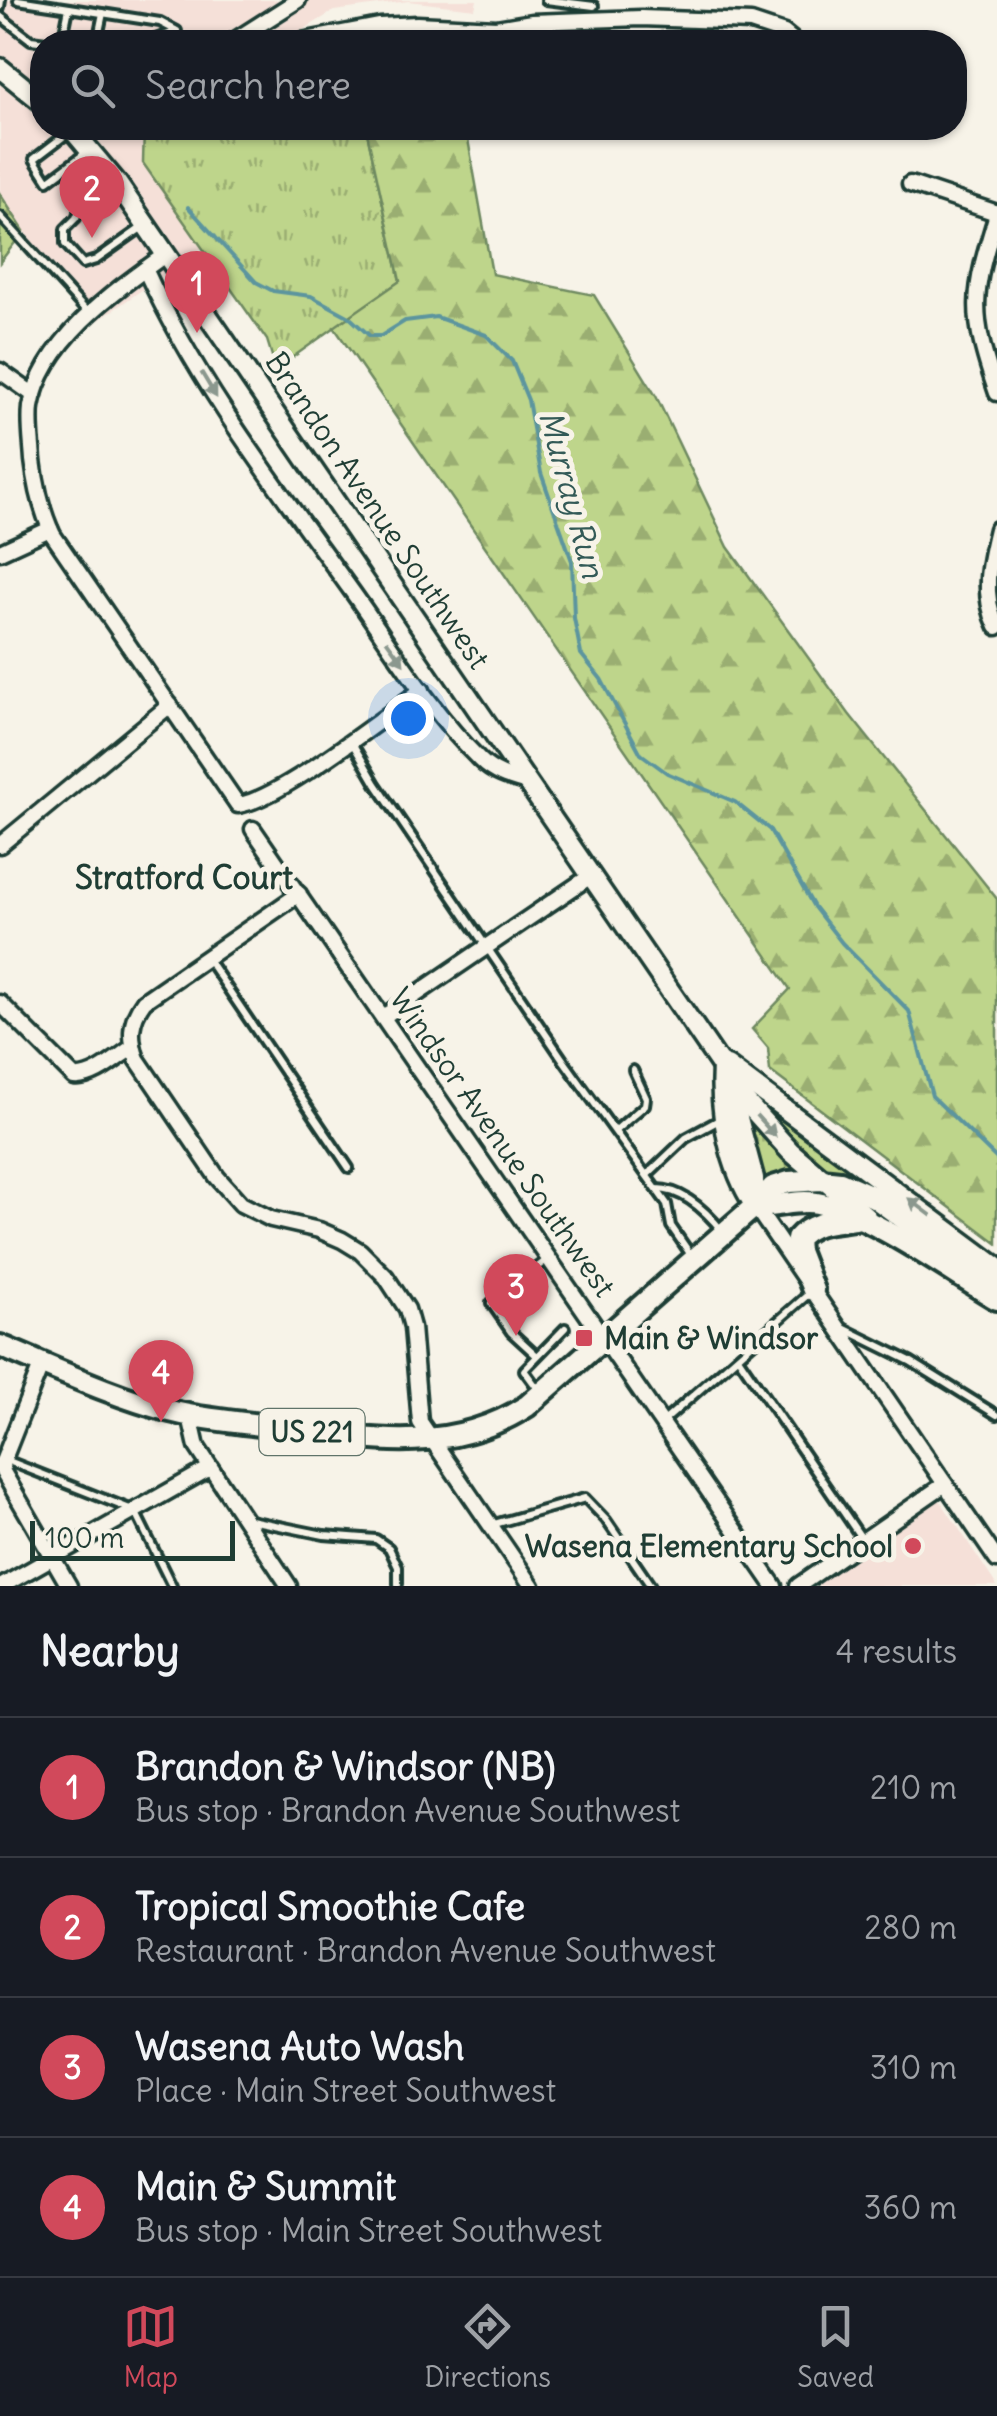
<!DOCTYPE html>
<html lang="en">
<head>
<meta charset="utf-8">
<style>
  :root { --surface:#171b24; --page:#20242c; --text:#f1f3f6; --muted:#9ea1a6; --line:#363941; --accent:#d1495b }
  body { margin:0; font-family:Delius,sans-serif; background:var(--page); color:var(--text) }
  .scale { position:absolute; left:30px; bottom:25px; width:205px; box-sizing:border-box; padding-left:10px; border:5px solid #1f3d34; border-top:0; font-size:28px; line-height:35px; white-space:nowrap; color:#1f3d34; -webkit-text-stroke:8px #f7f3e8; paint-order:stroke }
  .you { position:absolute; left:408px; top:718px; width:35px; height:35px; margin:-25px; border:8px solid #fff; border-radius:50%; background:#1a73e8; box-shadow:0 0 0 15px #1a73e833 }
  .badge { display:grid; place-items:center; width:65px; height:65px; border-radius:50%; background:var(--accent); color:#fff; font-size:32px; font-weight:700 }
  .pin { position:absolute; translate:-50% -82px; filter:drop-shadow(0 2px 5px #0008) }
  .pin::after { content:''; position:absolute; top:52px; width:35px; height:30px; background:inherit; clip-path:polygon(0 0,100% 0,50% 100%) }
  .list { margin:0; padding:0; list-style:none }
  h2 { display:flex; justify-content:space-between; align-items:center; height:130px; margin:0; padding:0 40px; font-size:42px }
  h2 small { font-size:32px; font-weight:400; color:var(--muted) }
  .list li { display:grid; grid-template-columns:65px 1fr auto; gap:30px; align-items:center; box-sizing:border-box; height:140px; padding:0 40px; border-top:2px solid var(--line) }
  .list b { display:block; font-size:38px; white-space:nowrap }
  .list p { margin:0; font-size:32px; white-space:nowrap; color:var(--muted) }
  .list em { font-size:32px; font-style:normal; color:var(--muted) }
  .icon { flex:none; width:55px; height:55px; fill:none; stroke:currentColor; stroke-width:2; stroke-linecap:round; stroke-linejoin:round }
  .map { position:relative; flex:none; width:997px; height:1586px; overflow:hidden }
  .search { position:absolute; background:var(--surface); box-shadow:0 2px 8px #0004; left:30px; right:30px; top:30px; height:110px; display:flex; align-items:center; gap:25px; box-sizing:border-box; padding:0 35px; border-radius:40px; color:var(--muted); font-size:38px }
  .sheet { height:690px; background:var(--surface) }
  nav { display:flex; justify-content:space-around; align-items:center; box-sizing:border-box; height:140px; border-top:2px solid var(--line); background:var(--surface); font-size:28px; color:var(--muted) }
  nav a { display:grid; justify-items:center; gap:5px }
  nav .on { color:var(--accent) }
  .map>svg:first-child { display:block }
</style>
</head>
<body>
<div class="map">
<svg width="997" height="1586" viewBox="0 0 997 1586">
  <defs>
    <pattern id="grass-tufts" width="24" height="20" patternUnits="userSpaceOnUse" patternTransform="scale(2.5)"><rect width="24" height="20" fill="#bed58b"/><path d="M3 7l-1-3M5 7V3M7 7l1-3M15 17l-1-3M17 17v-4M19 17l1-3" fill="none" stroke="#9aae72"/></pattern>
    <pattern id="forest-firs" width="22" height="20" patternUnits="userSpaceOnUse" patternTransform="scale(2.5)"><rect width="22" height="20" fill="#bed58b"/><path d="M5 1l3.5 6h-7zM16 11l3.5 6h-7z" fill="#9aae72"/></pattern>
  </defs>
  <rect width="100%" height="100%" fill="#f7f3e8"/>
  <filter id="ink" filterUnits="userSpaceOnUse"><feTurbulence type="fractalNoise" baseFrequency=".01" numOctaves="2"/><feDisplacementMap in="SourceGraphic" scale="20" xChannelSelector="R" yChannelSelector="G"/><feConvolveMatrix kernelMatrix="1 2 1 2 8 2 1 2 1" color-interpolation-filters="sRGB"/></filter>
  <g filter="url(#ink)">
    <g fill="#f5e0d8">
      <polygon points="0,0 477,0 475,9 408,1 334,11 283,42 42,42 42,128 144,128 143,163 203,247 89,327 0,194"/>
      <polygon points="934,1491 997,1586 798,1586"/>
    </g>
    <g fill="url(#grass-tufts)" stroke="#6e8960" stroke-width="2.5">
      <polygon points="144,128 366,128 400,281 276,369 267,340 143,163"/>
      <polygon points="746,1090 877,1188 824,1169"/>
      <polygon points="745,1114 800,1171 762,1182"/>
    </g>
    <g fill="url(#forest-firs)" stroke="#6e8960" stroke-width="2.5">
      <polygon points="366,128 466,128 492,274 594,295 656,396 728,547 849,714 997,899 997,1243 770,1071 768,1048 752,1029 790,989 334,327 400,281"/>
      <polygon points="0,194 24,231 0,262"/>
    </g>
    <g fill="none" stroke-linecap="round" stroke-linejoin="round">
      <polyline stroke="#5c959e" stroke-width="4" points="188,207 256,282 273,291 311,296 348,316 370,336 381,336 405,321 436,317 486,335 512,361 528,400 541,473 572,561 574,618 581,654 601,679 641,754 667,773 735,802 770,830 814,907 842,943 909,1011 932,1096 997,1159"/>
      <g stroke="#1f3d34" stroke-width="14">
        <g id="service">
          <polyline points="18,0 160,22 177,31 147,42"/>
          <polyline points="546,0 594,6"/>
          <polyline points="0,7 1,0"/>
          <polyline points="0,16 31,40 46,42"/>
          <polyline points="62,42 69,8"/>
          <polyline points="97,42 103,13"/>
          <polyline points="72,130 34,159 48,181 87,152"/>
          <polyline points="82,204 76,218 65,229 65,244 83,264 96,260 144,226"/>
          <polyline points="0,216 89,314"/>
          <polyline points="351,741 376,784 564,1061 667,1204 671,1226 693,1258"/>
          <polyline points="207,958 349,1168"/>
          <polyline points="616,1130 645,1105 646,1098 633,1070"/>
          <polyline points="647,1175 686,1138 721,1119"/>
          <path d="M 657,1189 C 684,1189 707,1212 723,1232"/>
          <polyline points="841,1327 910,1361 997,1415"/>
          <polyline points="536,1355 511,1332 491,1303 549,1258"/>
          <polyline points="738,1357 862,1539"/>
          <polyline points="538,1389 524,1370 565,1328"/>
          <polyline points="664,1421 812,1291"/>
          <polyline points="6,1460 135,1511 172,1586"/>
          <polyline points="250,1520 324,1535 376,1539 389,1548 398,1567 398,1584"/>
          <polyline points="491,1525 585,1498 606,1520 651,1586"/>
        </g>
      </g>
      <g stroke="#1f3d34" stroke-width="21">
        <g id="minor">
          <polyline points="232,42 298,0"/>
          <polyline points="296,42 380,26 417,24 496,28 532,22 641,18 751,22 784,33 795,42"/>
          <polyline points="910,184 997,213"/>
          <path d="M 997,214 C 972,295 969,312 997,393"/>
          <path d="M 166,254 C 117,289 42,341 31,407 C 29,424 32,443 33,460 C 36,486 42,512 53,535 L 238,805 C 279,800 383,717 422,690"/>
          <path d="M 145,269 C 198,385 277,487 351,590 C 392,647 430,711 480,760 C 494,774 510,778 528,783"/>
          <polyline points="0,371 34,395"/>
          <path d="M 997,529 C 989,562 981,594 997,627"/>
          <polyline points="0,552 50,529"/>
          <polyline points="253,829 774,1586"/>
          <polyline points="0,845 170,705"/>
          <path d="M 299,894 L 144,1001 C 130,1020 129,1037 137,1059 L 217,1177 L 241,1204 L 271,1219 L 319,1230 L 342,1240 L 360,1251 L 386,1277 L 407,1309 L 412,1327 L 420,1422 L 532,1586"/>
          <path d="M 0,1003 L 74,1077 C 94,1079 116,1058 133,1047"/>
          <polyline points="383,1017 592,875"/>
          <polyline points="755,1206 997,1560"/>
          <polyline points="42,1363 2,1464 3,1472 69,1586"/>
          <polyline points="190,1416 197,1447 289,1586"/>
          <polyline points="2,1586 210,1468"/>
          <polyline points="798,1586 945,1484"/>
        </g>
      </g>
      <g stroke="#1f3d34" stroke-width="25">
        <g id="secondary">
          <polyline points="0,68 42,102"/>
          <polyline points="71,128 117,183 746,1102 790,1151 866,1216"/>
          <path d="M 722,1064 C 719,1111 728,1166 755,1206"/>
          <polyline points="727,1066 997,1267"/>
          <polyline points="730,1088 754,1178 754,1203"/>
        </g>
      </g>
      <g stroke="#1f3d34" stroke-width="28">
        <g id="primary">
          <path d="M 755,1206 C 776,1208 796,1199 817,1203 C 870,1213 948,1270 997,1299"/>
          <path d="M 813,1290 L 798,1251 L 797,1239 C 812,1221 833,1222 855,1219"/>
          <path d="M 0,1346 C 56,1369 112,1396 170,1411 C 204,1420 241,1422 276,1427 C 363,1439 448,1457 527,1406 L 755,1206 L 773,1187 L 789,1182 L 821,1180 L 840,1182 L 874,1197 L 930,1238 L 997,1279"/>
        </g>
      </g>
      <use href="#service" stroke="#f7f3e8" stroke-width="6"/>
      <use href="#minor" stroke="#f7f3e8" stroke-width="14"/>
      <use href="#secondary" stroke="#f7f3e8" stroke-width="18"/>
      <use href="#primary" stroke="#f7f3e8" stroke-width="20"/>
    </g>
    <defs><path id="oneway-solid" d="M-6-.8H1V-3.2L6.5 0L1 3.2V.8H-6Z" transform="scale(2.5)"/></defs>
    <g fill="#8b988e">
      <use href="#oneway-solid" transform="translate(209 385) rotate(59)"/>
      <use href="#oneway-solid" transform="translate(395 652) rotate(54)"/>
      <use href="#oneway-solid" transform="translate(766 1126) rotate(48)"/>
      <use href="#oneway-solid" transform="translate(920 1207) rotate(-143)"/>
    </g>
  </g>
  <g fill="#d1495b" stroke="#f7f3e8" stroke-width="4">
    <rect x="574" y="1328" width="20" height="20" rx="5"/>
    <circle cx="913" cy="1546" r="10"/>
  </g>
  <g text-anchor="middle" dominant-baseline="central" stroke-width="10" stroke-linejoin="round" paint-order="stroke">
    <rect fill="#f7f3e8" stroke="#60746a" stroke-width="2.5" x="259.5" y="1409" width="105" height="46" rx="8"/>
    <g font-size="28" font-weight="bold" fill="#1f3d34">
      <text x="312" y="1432">US 221</text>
    </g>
    <g font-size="30" fill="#1f3d34" stroke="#f7f3e8">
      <text transform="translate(378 510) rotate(56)">Brandon Avenue Southwest</text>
      <text transform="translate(503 1142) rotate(55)">Windsor Avenue Southwest</text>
    </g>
    <g font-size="30" font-weight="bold" fill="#1f3d34" stroke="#f7f3e8" text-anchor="start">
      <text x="604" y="1338">Main &amp; Windsor</text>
      <text x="893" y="1546" text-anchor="end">Wasena Elementary School</text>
    </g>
    <g font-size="32" font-style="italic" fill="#335a57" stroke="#f7f3e8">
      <text transform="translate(572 494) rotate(75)">Murray Run</text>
    </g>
    <g font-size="32" font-weight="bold" fill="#1f3d34" stroke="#f7f3e8">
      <text x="184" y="877">Stratford Court</text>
    </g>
  </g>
</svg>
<div class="scale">100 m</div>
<div class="you"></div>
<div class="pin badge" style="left:197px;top:333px">1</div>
<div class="pin badge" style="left:92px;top:238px">2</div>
<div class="pin badge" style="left:516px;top:1336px">3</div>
<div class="pin badge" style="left:161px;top:1422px">4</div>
<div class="search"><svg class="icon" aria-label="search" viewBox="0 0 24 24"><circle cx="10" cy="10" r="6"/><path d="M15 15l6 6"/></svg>Search here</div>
</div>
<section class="sheet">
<h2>Nearby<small>4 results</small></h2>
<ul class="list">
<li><span class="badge">1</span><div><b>Brandon &amp; Windsor (NB)</b><p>Bus stop · Brandon Avenue Southwest</p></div><em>210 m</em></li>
<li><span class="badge">2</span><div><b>Tropical Smoothie Cafe</b><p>Restaurant · Brandon Avenue Southwest</p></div><em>280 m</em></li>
<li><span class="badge">3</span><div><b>Wasena Auto Wash</b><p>Place · Main Street Southwest</p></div><em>310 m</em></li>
<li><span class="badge">4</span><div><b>Main &amp; Summit</b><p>Bus stop · Main Street Southwest</p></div><em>360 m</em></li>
</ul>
</section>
<nav>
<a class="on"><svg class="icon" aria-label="map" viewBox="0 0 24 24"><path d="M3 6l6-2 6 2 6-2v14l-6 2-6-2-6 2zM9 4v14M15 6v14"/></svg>Map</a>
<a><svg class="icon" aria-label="directions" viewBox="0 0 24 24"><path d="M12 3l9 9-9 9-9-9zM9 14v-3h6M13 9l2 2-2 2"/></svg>Directions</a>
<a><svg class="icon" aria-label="saved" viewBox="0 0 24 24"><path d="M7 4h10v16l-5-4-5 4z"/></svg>Saved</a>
</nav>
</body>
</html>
